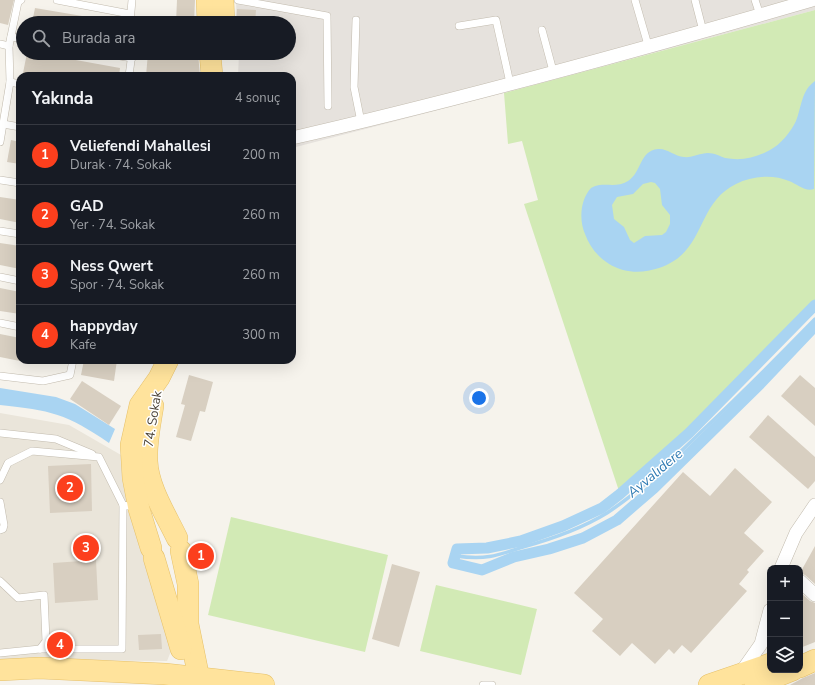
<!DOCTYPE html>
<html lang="tr">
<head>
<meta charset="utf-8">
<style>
  :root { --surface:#171b24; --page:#242831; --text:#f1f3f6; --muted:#9ea1a6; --line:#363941; --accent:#fc3f1d }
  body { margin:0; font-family:"Nunito Sans",sans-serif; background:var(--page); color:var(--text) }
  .controls { position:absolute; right:12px; bottom:12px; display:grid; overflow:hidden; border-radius:8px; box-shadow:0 4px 16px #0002 }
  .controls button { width:36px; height:36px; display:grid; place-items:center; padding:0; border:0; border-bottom:1px solid var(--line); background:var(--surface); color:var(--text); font:20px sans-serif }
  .you { position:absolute; left:479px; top:398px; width:14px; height:14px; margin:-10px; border:3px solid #fff; border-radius:50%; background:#1a73e8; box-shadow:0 0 0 6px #1a73e833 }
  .badge { display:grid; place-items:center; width:26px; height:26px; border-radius:50%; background:var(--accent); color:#fff; font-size:13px; font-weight:700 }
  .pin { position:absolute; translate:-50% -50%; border:2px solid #fff; box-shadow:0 1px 4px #0006 }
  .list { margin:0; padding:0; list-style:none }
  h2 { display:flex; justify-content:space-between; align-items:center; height:52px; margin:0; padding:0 16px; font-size:17px }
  h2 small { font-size:13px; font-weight:400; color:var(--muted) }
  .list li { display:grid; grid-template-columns:26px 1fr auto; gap:12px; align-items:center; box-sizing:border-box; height:60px; padding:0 16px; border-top:1px solid var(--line) }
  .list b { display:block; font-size:15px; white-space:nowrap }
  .list p { margin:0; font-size:13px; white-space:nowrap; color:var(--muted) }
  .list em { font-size:13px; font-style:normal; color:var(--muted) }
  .icon { flex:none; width:22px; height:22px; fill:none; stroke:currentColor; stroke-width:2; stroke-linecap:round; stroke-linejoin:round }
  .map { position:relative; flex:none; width:815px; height:685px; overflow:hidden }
  .search { position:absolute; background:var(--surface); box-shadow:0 4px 16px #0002; left:16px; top:16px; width:280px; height:44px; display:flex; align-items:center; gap:10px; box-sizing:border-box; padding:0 14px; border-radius:22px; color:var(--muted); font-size:15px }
  .panel { position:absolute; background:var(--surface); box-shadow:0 4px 16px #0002; left:16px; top:72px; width:280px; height:292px; border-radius:12px }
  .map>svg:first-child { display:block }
</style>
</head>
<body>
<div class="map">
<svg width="815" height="685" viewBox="0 0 815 685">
  <rect width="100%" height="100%" fill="#f6f3ec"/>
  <polygon fill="#eae5da" points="0,413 69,425 121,455 175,641 167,661 33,660 0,662"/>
  <polygon fill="#e6e2dd" points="236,0 815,0 815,10 504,93 292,148 292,76 238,76 239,53 289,53 289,23 237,23"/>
  <g fill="#d2eab5">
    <polygon points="815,10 815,305 689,433 620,494 524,204 538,200 522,141 508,144 504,93"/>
    <polygon points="231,517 388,555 365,652 208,615"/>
    <polygon points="436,585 537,609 521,675 420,651"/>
  </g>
  <g fill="#a9d4f2" fill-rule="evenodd">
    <path d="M 815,81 L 814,189 C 805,192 797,184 789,181 C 773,174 752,176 736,184 C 695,204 707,252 659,268 C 647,272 635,273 623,270 C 605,265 591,251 585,234 C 579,220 580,200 591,188 C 603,181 616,189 628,181 C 642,172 639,151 658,149 C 667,148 674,156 684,157 C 692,158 700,153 708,153 C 714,153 720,156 725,158 C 741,161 756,158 770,150 C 781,144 790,133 796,121 C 802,106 801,91 815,81 ZM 651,182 L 655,183 L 660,189 L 662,205 L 670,215 L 670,224 L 666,232 L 662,235 L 645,236 L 634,243 L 630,240 L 624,227 L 614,219 L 612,205 L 617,197 L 633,194 L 643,184 Z"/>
    <path d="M 0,388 L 56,397 L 75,404 L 115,429 L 109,443 C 67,414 50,410 0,405 Z"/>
  </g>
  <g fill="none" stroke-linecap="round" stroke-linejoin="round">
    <path stroke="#a9d4f2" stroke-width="3.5" d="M 456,556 C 485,560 496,556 523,547 C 552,539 581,529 607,513 C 642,490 673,459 703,430 C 741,394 778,357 815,319"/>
    <polyline stroke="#a9d4f2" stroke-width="11" points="815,305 689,433 620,494 602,508 563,526 521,541 487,548 457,549 453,563 482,570 514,557 549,549 583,538 617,520 654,488 760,384 815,326"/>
  </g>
  <g fill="#d8cfc1">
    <polygon points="0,0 14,0 8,25 0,23"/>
    <polygon points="177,0 195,0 194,23 176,23"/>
    <polygon points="35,8 94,18 94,23 32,23"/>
    <polygon points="237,9 256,10 255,23 236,23"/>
    <polygon points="27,53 37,53 120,68 119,76 39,76 23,73"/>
    <polygon points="148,53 198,53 200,76 146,76"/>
    <polygon points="11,140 20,142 20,164 7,162"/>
    <polygon points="0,197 20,200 20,223 0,219"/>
    <polygon points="0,243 20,246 20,269 0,265"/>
    <polygon points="0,288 20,292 20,314 0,311"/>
    <polygon points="0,334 20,338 20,361 0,357"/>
    <polygon points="84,360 117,360 114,381 81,375"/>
    <polygon points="189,375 213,382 205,412 200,411 191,441 176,437 185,405 181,404"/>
    <polygon points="800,375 815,388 815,426 781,396"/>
    <polygon points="82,381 121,406 109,425 70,399"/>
    <polygon points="768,415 815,457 815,481 808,489 749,437"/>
    <polygon points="91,464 92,511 50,513 48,466"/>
    <polygon points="735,468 772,502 744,533 764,551 747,570 749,572 739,584 747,591 691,653 682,645 674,654 669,649 655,664 632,643 620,656 592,631 603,619 574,593 683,472 710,496"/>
    <polygon points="815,546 815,584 805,575 800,573"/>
    <polygon points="96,560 98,600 55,603 53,563"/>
    <polygon points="392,564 420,572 399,647 372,639"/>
    <polygon points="800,592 810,601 815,603 815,642 800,648"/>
    <polygon points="161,634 162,649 139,650 138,635"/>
    <polygon points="815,673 815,685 790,685 803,678"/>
  </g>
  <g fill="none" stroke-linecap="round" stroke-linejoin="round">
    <g stroke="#c2bbae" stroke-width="8">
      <g id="lane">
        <polyline points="57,0 130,14"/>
        <polyline points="238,0 327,16 328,106"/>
        <polyline points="635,0 648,45"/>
        <polyline points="695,0 703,31"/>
        <polyline points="755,0 760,15"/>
        <polyline points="356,20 354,87 361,122"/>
        <polyline points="130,23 132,0"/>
        <polyline points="459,26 496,20 510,83"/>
        <polyline points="542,30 553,71"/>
        <polyline points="11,37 23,39"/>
        <polyline points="0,44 9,46"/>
        <polyline points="102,53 132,58"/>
        <polyline points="129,76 132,53"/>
        <polyline points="10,82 20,84"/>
        <polyline points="3,124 20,127"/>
        <polyline points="0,142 10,82 9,46 18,2 21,0"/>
        <polyline points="0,180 20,183"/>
        <polyline points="0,231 20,234"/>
        <polyline points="0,277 20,281"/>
        <polyline points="0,323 20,327"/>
        <polyline points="0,376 43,381 70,375 73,360"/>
        <polyline points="0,433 56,439 92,454"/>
        <polyline points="0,480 8,463 32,451 99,457 123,505 128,506"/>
        <polyline points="0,502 4,525 3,529 0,530"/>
        <polyline points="0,581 18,598 44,595 46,641 40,649"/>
        <polyline points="0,653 40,649 122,649 123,505"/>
        <polyline points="483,685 492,685"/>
      </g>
    </g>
    <g stroke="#c2bbae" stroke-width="14">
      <g id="street">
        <path d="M 292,138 C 467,98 640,50 812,0"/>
        <polyline points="781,568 796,533 815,505"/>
        <polyline points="800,581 815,595"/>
        <polyline points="740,674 761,644 770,610"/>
      </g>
    </g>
    <g stroke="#e6c16a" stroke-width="22">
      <g id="primary">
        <polyline points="207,0 208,23"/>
        <polyline points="223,0 224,23"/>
        <polyline points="210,53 212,76"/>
        <path d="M 153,406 C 150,424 146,443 147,461 C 148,487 166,515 177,538"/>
        <polyline points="151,548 139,509 133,478 131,445 140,405 159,378 168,360"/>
        <polyline points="181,551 188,584 188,624 199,678 198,685"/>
        <polyline points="154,558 181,649"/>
        <polyline points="800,667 815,660"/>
        <polyline points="0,670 39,668 165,674 264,685"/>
        <polyline points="709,685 770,664"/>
        <polyline points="755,685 793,670"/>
      </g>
    </g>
    <use href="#lane" stroke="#fff" stroke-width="7"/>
    <use href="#street" stroke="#fff" stroke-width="13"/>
    <use href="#primary" stroke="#ffe39c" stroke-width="21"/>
  </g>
  <g text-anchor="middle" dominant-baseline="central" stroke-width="3" stroke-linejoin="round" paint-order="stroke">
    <g font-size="13" fill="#4b4439" stroke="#fff">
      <text transform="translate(153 419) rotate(-81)">74. Sokak</text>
    </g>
    <g font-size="14" font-style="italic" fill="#2e7ab2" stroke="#fff">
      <text transform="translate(655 473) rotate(-40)">Ayvalıdere</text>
    </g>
  </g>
</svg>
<div class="controls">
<button>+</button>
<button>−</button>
<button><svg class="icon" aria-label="layers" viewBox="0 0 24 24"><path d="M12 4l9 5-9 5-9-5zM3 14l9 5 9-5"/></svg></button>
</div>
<div class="you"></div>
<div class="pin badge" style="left:201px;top:556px">1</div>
<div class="pin badge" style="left:70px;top:488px">2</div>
<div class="pin badge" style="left:86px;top:548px">3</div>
<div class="pin badge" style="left:60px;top:645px">4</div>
<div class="search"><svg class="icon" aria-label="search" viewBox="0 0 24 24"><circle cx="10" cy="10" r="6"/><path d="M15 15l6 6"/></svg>Burada ara</div>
<section class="panel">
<h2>Yakında<small>4 sonuç</small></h2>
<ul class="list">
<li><span class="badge">1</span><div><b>Veliefendi Mahallesi</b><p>Durak · 74. Sokak</p></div><em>200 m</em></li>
<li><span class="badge">2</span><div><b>GAD</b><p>Yer · 74. Sokak</p></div><em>260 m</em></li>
<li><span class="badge">3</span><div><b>Ness Qwert</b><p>Spor · 74. Sokak</p></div><em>260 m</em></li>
<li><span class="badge">4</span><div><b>happyday</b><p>Kafe</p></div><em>300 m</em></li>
</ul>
</section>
</div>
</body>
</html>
